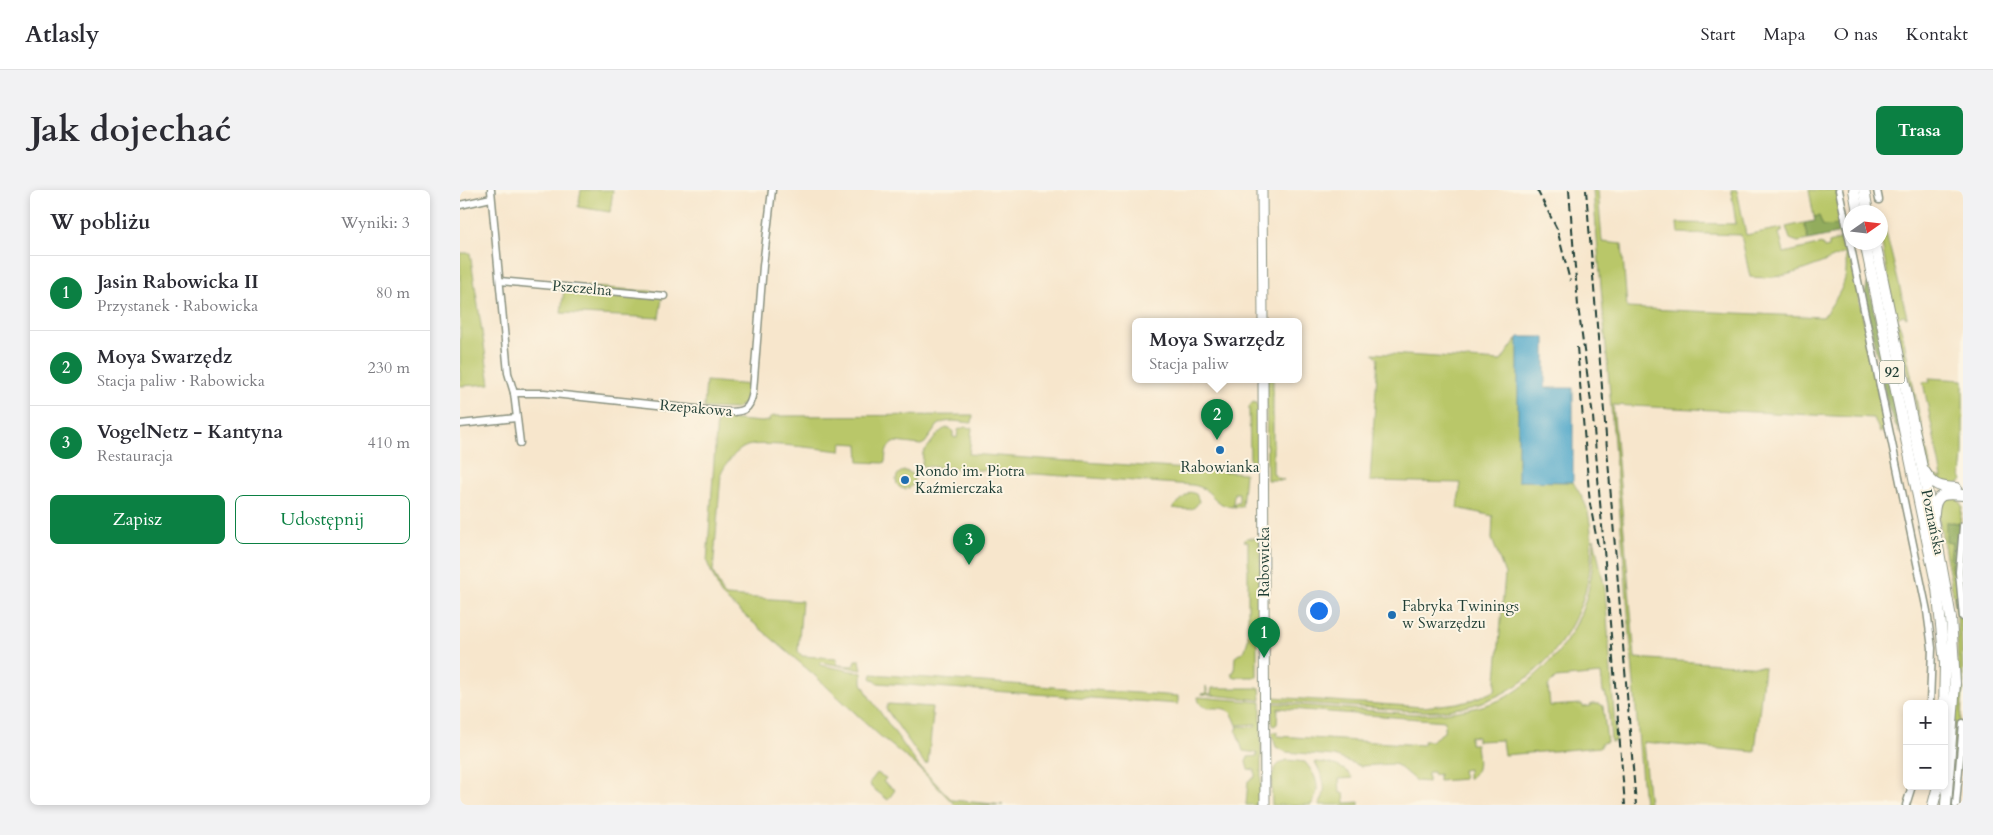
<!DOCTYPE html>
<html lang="pl">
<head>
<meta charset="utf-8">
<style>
  :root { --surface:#fff; --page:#f2f2f3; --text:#2b2b33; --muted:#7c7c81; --line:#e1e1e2; --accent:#0b8043 }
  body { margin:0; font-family:Cardo,serif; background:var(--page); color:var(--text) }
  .controls { position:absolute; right:15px; bottom:15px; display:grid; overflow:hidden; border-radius:8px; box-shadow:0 2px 8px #0003 }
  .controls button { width:45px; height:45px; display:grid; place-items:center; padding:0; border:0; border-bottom:1px solid var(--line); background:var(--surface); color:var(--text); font:25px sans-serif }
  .compass { position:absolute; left:1383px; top:15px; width:45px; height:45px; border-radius:50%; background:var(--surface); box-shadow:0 2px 8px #0003; rotate:76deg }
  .you { position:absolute; left:858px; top:420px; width:18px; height:18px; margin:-12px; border:4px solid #fff; border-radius:50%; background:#1a73e8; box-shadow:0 0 0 8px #1a73e833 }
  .badge { display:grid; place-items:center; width:32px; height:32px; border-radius:50%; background:var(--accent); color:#fff; font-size:16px; font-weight:700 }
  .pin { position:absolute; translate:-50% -41px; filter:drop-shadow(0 1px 2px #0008) }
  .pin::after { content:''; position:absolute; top:26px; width:18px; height:15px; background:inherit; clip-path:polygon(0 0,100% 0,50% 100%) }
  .popup { position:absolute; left:672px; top:128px; width:170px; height:65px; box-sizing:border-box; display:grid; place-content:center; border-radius:8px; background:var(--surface); filter:drop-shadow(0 1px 4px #0005); font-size:16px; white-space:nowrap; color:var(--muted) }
  .popup b { font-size:19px; color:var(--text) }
  .popup::after { content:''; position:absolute; left:50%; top:100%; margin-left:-10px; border:10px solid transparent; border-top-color:var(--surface) }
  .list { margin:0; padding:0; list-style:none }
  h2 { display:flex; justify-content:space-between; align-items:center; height:65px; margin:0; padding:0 20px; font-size:21px }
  h2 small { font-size:16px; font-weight:400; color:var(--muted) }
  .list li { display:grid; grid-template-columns:32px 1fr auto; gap:15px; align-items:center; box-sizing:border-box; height:75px; padding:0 20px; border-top:1px solid var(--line) }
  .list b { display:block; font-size:19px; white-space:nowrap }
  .list p { margin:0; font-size:16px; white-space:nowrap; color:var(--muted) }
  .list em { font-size:16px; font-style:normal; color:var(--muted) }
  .actions { display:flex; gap:10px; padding:15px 20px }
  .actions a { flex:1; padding:11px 0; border:1px solid var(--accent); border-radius:8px; text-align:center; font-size:18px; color:var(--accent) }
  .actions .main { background:var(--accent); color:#fff }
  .map { position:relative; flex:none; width:1503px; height:615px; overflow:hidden; border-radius:8px }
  header { display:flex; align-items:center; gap:30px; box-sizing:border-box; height:70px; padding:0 25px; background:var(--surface); border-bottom:1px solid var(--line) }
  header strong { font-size:24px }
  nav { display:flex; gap:28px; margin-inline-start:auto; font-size:18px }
  .intro { display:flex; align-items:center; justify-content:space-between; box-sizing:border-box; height:120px; padding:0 30px }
  h1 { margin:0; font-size:35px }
  .button { padding:12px 22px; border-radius:8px; background:var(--accent); color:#fff; font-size:18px; font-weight:700 }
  main { display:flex; gap:30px; padding:0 30px }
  aside { flex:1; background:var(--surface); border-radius:8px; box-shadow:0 2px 8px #0003 }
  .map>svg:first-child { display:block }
</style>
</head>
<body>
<header>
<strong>Atlasly</strong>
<nav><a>Start</a><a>Mapa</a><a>O nas</a><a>Kontakt</a></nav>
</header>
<div class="intro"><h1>Jak dojechać</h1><a class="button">Trasa</a></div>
<main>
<aside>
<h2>W pobliżu<small>Wyniki: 3</small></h2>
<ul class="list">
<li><span class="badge">1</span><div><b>Jasin Rabowicka II</b><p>Przystanek · Rabowicka</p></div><em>80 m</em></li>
<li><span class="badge">2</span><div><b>Moya Swarzędz</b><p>Stacja paliw · Rabowicka</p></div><em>230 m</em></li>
<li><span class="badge">3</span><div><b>VogelNetz - Kantyna</b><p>Restauracja</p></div><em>410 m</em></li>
</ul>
<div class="actions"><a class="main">Zapisz</a><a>Udostępnij</a></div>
</aside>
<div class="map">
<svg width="1503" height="615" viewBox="0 0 1503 615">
  <rect width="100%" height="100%" fill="#fcf5e5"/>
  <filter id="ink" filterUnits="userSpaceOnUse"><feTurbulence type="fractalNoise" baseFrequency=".02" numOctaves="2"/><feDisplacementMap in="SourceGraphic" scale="10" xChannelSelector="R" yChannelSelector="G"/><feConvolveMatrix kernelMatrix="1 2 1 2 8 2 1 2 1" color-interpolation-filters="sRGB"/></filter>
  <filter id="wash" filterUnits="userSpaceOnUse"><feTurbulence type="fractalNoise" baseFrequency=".0096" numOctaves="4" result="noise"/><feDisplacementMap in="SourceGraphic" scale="20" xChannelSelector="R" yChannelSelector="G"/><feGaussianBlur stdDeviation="1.12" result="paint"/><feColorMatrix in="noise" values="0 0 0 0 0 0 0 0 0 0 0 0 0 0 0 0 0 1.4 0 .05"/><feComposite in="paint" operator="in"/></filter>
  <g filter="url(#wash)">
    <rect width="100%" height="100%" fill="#f7e6cc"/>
    <g fill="#b9c769" stroke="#6c824e">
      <polygon points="121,0 153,0 150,22 118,17"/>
      <path d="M 1133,0 L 1138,0 L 1142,52 L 1162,54 L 1167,118 L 1363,127 C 1379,104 1390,92 1385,63 C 1354,76 1325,91 1290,87 L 1281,45 L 1218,43 L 1217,33 L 1276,34 L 1271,0 L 1277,0 L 1286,45 L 1322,38 L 1322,42 L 1319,43 L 1324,63 L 1362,54 L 1364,58 L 1369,57 L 1369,53 L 1383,49 L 1387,51 L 1426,239 L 1420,243 L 1414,228 L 1153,215 L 1175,468 L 1304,477 L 1295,562 L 1183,552 L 1189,615 L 1184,615 Z"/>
      <polygon points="1349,0 1376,0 1384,36 1382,43 1381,43 1378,35 1362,36 1359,26 1354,27"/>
      <path d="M 1420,30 L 1422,35 L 1424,34 L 1447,127 L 1443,125 L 1437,128 L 1442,142 L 1471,280 L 1473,285 L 1482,288 L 1463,192 L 1470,192 L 1469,188 L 1503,190 L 1503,263 L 1501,287 L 1503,289 C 1497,298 1488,295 1478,294 L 1469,279 L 1452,199 L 1440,154 L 1421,49 Z"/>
      <polygon points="1344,33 1348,50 1338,52 1330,49 1326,37"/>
      <polygon points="0,63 10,63 30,194 0,196"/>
      <polygon points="101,95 203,102 199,128 101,123 104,100"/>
      <path d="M 1058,147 L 1058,291 L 1113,292 C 1118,301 1126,312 1128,322 C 1135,353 1131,391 1119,419 C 1095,478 1043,516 979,521 C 958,522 936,520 915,518 C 881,516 846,513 812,511 L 812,507 L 963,517 L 1006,512 L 1035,501 L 1045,384 L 1032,349 L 1033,326 L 997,318 L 1001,293 L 910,291 L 918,168 L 913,163 L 1041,171 Z"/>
      <polygon points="806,189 813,189 813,283 816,287 824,290 807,290"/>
      <polygon points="246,191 291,195 290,209 276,219 244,218"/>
      <polygon points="793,212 796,213 798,218 798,267 795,270 790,271 789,217"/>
      <path d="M 513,225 L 512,233 L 493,231 L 484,232 L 478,235 L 465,253 L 461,255 L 435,252 C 426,256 426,263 425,272 L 423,273 L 399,272 L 398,254 L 382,253 L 381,261 C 361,259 303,251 287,256 C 276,260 266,273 261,284 L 253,382 L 263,403 L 266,406 L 342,411 L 338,461 L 342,466 L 377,468 L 377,475 L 394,476 L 395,470 L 400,470 L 402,480 L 360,472 L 360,475 L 402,483 L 402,493 L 410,508 L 458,575 L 492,610 L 543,615 L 495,615 L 457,576 L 420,546 L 353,484 L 261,405 L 247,372 L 257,228 L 301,232 L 309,231 L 310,227 L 315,226 Z"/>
      <path d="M 505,237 L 512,238 L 509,264 L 785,283 L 782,317 L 774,317 L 775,313 L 779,313 L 779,303 L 774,303 L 773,317 C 751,315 754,298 732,295 L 462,276 L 463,262 C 472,255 478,237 490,238 L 493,242 L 493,247 L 497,248 L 498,240 Z"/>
      <circle cx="445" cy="290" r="9"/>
      <path d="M 730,302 L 736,304 L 739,311 C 734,323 723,319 712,318 Z"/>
      <polygon points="1483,307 1497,307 1502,316 1500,333 1486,332 1492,353 1490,369 1492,382 1496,383 1501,432 1503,498 1494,615 1488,615 1498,490 1497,425 1478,324 1479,311"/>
      <polygon points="787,348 796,348 800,352 801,427 797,450 797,487 774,487 771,483 774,482 775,467 785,460 788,449 788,352 784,351"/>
      <path d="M 1134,349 L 1145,399 L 1156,551 L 1151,552 L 1148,514 L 1145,503 L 1143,503 L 1141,484 L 1096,488 L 1088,496 L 1090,516 L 1122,514 L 1123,517 L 1131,516 L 1131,514 L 1140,514 L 1143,516 L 1147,552 L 1141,553 L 1141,557 L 1044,565 L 1042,550 L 1017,551 L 1017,547 L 1010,546 L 1010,554 L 1016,554 C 1017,568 1022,582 1008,589 L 1008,579 L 1002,580 L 1004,589 L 979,591 L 979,584 L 974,585 L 973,582 L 968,582 L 968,592 L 956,591 L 937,575 L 932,574 L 900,576 L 874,566 L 826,562 L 816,557 L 812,545 L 813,542 L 817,542 L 817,546 L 963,555 L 964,551 L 971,551 L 984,542 L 985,531 L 818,518 L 817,534 L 814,536 L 812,533 L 812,513 L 954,524 C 984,524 1012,521 1040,510 C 1054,504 1066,494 1077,484 C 1119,447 1133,404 1134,349 Z"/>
      <polygon points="412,484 718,506 718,514 418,493 411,488"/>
      <polygon points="746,496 748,504 751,504 752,498 800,498 801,510 741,504 746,503"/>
      <path d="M 738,507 L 801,512 L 801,615 L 786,615 L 788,591 L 795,587 L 795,580 L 788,579 L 786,572 L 788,567 L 797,566 L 797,563 L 783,561 L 776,540 L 778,539 L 777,536 L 795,537 L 796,534 L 777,535 C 775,530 773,524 769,521 C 759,514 739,524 738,507 Z"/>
      <polygon points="428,514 472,517 471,525 473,525 468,573 465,574 426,519"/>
      <path d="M 827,570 L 845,572 C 857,587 862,598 851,615 L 812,615 C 812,599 807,575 827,570 Z"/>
      <path d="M 855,572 C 870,573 883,575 893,588 L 879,589 L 880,603 L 884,603 L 885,613 L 899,612 L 899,615 L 859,615 C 869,599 863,587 855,572 Z"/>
      <polygon points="417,583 426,588 423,592 435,600 428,610 411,597 410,592"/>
    </g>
    <g fill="#92ac5d" stroke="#587448">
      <polygon points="1359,26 1363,36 1379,35 1381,43 1348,50 1344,33 1355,31 1354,27"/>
      <polygon points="1408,92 1440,244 1428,218 1404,106"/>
      <polygon points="1486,332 1500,333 1496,383 1492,382 1490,369 1492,353 1486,352"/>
    </g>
    <polygon fill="#4ba6c9" stroke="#35727e" points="1058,147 1085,147 1085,198 1113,198 1113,292 1058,291"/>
  </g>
  <g filter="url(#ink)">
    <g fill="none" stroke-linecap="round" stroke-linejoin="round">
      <g stroke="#8b9280" stroke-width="9">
        <g id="street">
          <polyline points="31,0 48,183 54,203 60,253"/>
          <polyline points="1379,0 1467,421 1472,458 1470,514"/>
          <polyline points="1417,0 1419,10"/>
          <polyline points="0,15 31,8"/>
          <polyline points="40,91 204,106"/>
          <path d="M 54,203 L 84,203 L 264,222 C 283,222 290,222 293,201 L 303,76 L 312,0"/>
          <polyline points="0,234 56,228"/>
          <polyline points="1503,336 1499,382 1503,427"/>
          <polyline points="1446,615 1452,596"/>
          <polyline points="1496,615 1503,533"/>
        </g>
      </g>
      <g stroke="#8b9280" stroke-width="11">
        <g id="secondary">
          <polyline points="802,0 803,131"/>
          <polyline points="803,189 805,615"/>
        </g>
      </g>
      <g stroke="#8b9280" stroke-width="12">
        <g id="primary">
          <polyline points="1394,0 1398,22"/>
          <polyline points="1404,0 1408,22"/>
          <polyline points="1405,52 1477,398 1485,473 1484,524"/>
          <polyline points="1415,52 1474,335 1491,428 1495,493 1486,615"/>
          <path d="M 1465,282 C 1473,296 1480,297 1496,298"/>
          <path d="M 1474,324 C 1475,302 1485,303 1503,305"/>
          <polyline points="1473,615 1478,596"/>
        </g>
      </g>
      <use href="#street" stroke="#fff" stroke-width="6"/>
      <use href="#secondary" stroke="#fff" stroke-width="9"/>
      <use href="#primary" stroke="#fff" stroke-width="10"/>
      <g stroke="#1f3d34" stroke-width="2" stroke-dasharray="8 4" stroke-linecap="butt">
        <polyline points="1077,0 1097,39 1110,91"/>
        <polyline points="1109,0 1118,116 1133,227 1165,615"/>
        <polyline points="1126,0 1176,615"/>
        <polyline points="1117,157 1130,314 1138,356"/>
      </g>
    </g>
  </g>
  <g fill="#1f6fb2" stroke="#fcf5e5" stroke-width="2">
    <circle cx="760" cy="260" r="5"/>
    <circle cx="445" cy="290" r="5"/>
    <circle cx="932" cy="425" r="5"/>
  </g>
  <g text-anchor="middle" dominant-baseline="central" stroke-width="4" stroke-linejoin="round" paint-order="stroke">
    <rect fill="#fcf5e5" stroke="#617469" stroke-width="1" x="1419.5" y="170.5" width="25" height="23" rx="4"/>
    <g font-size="14" font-weight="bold" fill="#1f3d34">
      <text x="1432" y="182">92</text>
    </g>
    <g font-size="15" fill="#1f3d34" stroke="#fcf5e5">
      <text transform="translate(122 98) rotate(5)">Pszczelna</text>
      <text transform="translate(236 218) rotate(5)">Rzepakowa</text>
      <text transform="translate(1473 332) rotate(78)">Poznańska</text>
      <text transform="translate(804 372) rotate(-90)">Rabowicka</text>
    </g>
    <g font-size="15" fill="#1f3d34" stroke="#fcf5e5" text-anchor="start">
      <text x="760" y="277" text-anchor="middle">Rabowianka</text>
      <text x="455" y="281">Rondo im. Piotra<tspan x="455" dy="17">Kaźmierczaka</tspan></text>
      <text x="942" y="416">Fabryka Twinings<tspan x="942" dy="17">w Swarzędzu</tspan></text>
    </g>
  </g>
</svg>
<div class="controls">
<button>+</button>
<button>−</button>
</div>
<svg class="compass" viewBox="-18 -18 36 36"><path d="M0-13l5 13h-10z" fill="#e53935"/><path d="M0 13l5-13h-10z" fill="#7c7c81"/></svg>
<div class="you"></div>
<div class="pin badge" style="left:804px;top:468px">1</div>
<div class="pin badge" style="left:757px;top:250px">2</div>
<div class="popup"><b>Moya Swarzędz</b>Stacja paliw</div>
<div class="pin badge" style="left:509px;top:375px">3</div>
</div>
</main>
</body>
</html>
